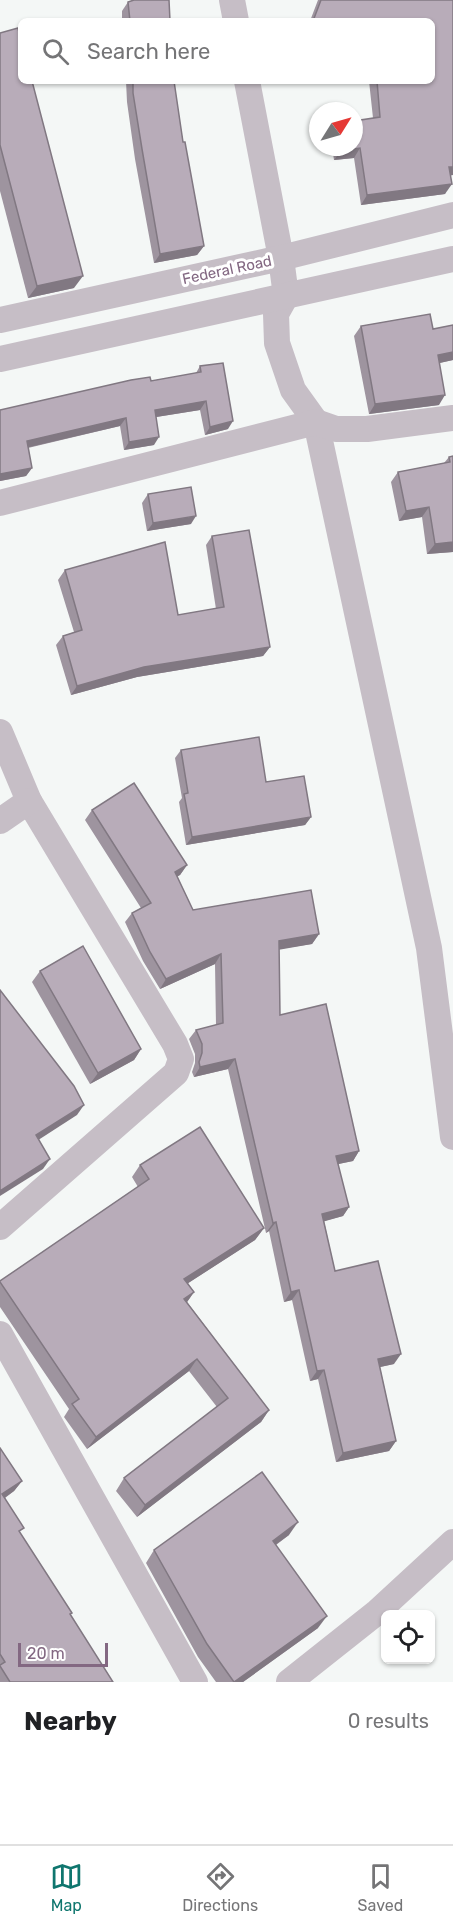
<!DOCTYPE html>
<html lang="en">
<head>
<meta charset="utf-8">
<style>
  :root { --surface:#fff; --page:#f6f6f6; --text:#202124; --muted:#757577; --line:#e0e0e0; --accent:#0f766e }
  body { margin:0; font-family:Rubik,sans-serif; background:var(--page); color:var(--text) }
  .controls { position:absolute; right:18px; bottom:18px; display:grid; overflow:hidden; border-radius:9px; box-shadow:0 2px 4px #0004 }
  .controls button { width:54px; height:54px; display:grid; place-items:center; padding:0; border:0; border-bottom:2px solid var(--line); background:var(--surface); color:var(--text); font:30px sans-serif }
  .compass { position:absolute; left:309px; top:102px; width:54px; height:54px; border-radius:50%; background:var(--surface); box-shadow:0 2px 4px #0004; rotate:53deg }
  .scale { position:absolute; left:18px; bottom:15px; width:90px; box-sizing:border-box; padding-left:6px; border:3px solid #836882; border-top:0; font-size:16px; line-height:21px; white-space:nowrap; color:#836882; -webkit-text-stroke:4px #fff; paint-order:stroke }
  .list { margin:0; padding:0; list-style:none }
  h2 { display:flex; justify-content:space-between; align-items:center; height:78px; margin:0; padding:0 24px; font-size:26px }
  h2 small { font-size:20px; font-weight:400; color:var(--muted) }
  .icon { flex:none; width:33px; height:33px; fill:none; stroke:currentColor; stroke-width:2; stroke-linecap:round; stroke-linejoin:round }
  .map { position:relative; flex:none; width:453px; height:1682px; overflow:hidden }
  .search { position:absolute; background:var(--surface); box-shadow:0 2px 4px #0004; left:18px; right:18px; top:18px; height:66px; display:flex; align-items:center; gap:15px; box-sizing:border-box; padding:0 21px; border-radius:9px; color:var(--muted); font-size:22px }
  .sheet { height:162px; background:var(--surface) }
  nav { display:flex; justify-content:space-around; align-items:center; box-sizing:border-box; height:84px; border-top:2px solid var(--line); background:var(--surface); font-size:16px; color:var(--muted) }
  nav a { display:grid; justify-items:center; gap:3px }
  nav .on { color:var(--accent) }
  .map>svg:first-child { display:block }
</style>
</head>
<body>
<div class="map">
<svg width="453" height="1682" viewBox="0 0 453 1682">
  <rect width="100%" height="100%" fill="#f4f7f6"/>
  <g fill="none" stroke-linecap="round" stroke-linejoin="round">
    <g stroke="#c6bec6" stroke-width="26">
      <polyline points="232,0 236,21"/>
      <polyline points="247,81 281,258 286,296 276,314 277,343 293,390 316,422 429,948 453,1137"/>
      <polyline points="0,320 281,258 453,215"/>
      <polyline points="0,359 453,259"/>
      <polyline points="0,503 316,422 336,429 367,429 453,418"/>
      <polyline points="0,732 29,801 175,1044 181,1059 176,1073 0,1227"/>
      <polyline points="0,821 29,801"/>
      <polyline points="0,1334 195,1682"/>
      <polyline points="289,1682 376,1613 453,1542"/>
    </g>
  </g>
  <g fill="#9e949f">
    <polygon points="318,0 453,0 451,175 445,194 361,205 354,158 334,160 332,147 354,147 373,118 369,81 432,81 432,21 310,21"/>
    <polygon points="128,2 170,21 122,21 122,11"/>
    <polygon points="0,33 74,288 28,298 0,191"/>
    <polygon points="126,81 174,81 183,142 204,246 197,255 154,263 135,159 127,102"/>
    <polygon points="361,326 433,329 453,360 439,363 439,405 369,414 354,336"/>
    <polygon points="200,366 228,429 205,435 200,410 156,417 154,445 124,450 120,426 28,448 32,468 26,476 0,481 0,410 196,373"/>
    <polygon points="453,456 453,552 427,554 422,517 399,521 391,482 398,472 444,463 449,457"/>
    <polygon points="148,494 191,524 147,531 142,503"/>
    <polygon points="212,536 270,647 263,656 137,677 71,695 56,645 63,636 74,632 58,580 65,570 178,615 216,609 206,545"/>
    <polygon points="181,750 266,782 311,817 305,825 186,845 179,802 182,798 175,758"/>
    <polygon points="92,810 187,865 180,875 177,876 193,910 319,934 312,944 279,949 280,1015 359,1151 353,1161 338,1164 349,1207 343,1216 324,1221 335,1271 394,1364 380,1367 396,1441 389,1451 336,1462 318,1379 310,1381 292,1300 284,1302 269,1231 266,1233 228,1069 194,1077 192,1072 195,1063 195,1054 189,1039 196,1030 216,1025 215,964 160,989 143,961 125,922 132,913 141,908 85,820"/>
    <polygon points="40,971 141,1049 134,1060 90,1084 32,982"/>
    <polygon points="140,1165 264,1228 255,1240 188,1283 194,1292 187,1302 269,1410 261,1422 137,1517 116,1491 124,1478 217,1407 189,1371 87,1449 64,1417 69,1409 0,1307 0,1281 138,1187 132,1177"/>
    <polygon points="0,1448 22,1481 14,1491 5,1498 20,1533 70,1615 113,1682 0,1682"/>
    <polygon points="289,1535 276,1545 318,1628 243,1682 216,1682 198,1657 146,1563 154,1550"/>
  </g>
  <g fill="#817882">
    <polygon points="360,148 354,158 334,160 341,151"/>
    <polygon points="449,167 453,167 453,175 443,177"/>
    <polygon points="452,184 445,194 361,205 367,195"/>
    <polygon points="204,246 197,255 154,263 160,254"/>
    <polygon points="83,276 74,288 28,298 37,286"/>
    <polygon points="453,352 453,360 431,365 438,355"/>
    <polygon points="445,395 439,405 369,414 375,404"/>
    <polygon points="206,401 200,410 150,418 155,410"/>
    <polygon points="126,418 120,426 21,449 27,441"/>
    <polygon points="233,421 228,429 205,435 210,427"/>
    <polygon points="159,437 154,445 124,450 129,442"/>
    <polygon points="32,468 26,476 0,481 0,474"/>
    <polygon points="429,507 422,517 399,521 406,511"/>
    <polygon points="196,516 191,524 147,531 153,523"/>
    <polygon points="453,542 453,552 427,554 435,544"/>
    <polygon points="270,647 263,656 137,677 71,695 77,686 144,667"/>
    <polygon points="311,817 305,825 186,845 192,837"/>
    <polygon points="187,865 180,875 168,882 175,872"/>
    <polygon points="319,934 312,944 272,951 279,941"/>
    <polygon points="221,954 215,964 160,989 166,979"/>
    <polygon points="141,1049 134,1060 90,1084 98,1073"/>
    <polygon points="235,1059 228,1069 194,1077 200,1067"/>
    <polygon points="84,1105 77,1115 29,1146 36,1135"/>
    <polygon points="359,1151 353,1161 329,1166 336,1156"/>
    <polygon points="50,1159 43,1169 0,1196 0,1191"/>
    <polygon points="349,1207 343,1216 315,1224 322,1214"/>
    <polygon points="276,1222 269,1231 266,1233 273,1223"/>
    <polygon points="264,1228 255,1240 176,1291 184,1279"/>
    <polygon points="299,1290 292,1300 284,1302 291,1292"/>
    <polygon points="194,1292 185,1305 184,1299"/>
    <polygon points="401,1354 394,1364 371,1369 378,1359"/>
    <polygon points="197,1359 189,1371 87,1449 96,1437"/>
    <polygon points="324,1370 318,1379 310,1381 317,1371"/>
    <polygon points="269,1410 261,1422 137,1517 145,1505"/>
    <polygon points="396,1441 389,1451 336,1462 343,1453"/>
    <polygon points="22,1481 14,1491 0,1501 2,1494"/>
    <polygon points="298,1522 289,1535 264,1553 273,1541"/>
    <polygon points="327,1616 318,1628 243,1682 234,1682"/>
  </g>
  <g fill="#b8acb9" stroke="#817882" stroke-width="1.5">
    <polygon points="134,0 169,0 170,21 130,21 128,2"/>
    <polygon points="321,0 453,0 453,167 449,167 452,184 367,195 360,148 341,151 340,147 354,147 354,121 380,117 377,81 432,81 432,21 313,21"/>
    <polygon points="18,28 21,41 21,81 32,81 83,276 37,286 0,145 0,33"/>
    <polygon points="133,81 174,81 183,142 185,142 204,246 160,254 142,149 133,93"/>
    <polygon points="430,314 433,329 453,325 453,352 438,355 445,395 375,404 361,326"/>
    <polygon points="223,363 233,421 210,427 206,401 155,410 159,437 129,442 126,418 27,441 32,468 0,474 0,410 131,380 150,377 151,381 201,372 200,366"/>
    <polygon points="453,456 453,542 435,544 429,507 406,511 398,472 450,462 449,457"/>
    <polygon points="191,487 196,516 153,523 148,494"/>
    <polygon points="249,530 270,647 144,667 77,686 63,636 82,630 65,570 165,542 178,615 224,607 212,536"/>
    <polygon points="259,737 266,782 304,776 311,817 192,837 184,794 188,793 181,750"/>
    <polygon points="134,783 187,865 175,872 193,910 311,890 319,934 279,941 280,1015 326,1004 359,1151 336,1156 349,1207 322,1214 335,1271 378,1261 401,1354 378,1359 396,1441 343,1453 324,1370 317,1371 299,1290 291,1292 276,1222 273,1223 235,1059 200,1067 199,1062 202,1053 202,1044 196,1030 223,1023 221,954 166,979 150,952 132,913 151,903 92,810"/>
    <polygon points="83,946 141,1049 98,1073 40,971"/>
    <polygon points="0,990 74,1086 84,1105 36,1135 50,1159 0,1191"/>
    <polygon points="200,1127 264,1228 184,1279 194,1292 184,1299 269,1410 145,1505 124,1478 228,1398 197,1359 96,1437 72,1404 79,1399 0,1282 0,1281 149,1179 140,1165"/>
    <polygon points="0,1448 22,1481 2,1494 24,1528 19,1531 72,1613 70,1614 113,1682 10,1682 0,1666 0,1665 5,1662 0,1654"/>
    <polygon points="262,1472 298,1522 273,1541 327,1616 234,1682 207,1644 154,1550"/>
  </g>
  <g text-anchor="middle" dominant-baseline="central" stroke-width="6" stroke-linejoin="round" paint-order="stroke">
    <g font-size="15" fill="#836882" stroke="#fff">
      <text transform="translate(227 270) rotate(-12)">Federal Road</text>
    </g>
  </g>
</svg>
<div class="controls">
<button><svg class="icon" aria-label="locate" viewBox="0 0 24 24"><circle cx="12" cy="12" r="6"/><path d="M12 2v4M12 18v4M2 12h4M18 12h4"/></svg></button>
</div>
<svg class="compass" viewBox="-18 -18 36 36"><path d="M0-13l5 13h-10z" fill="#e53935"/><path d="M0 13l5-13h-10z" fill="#757577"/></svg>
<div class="scale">20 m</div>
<div class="search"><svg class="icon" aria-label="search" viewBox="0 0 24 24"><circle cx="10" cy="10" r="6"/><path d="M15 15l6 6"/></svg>Search here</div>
</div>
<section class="sheet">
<h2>Nearby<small>0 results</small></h2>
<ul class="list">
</ul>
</section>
<nav>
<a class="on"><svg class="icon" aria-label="map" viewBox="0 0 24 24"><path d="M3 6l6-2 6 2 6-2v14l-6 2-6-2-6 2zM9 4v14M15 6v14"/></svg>Map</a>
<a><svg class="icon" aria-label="directions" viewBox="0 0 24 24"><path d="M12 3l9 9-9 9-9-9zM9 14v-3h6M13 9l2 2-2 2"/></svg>Directions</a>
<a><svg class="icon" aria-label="saved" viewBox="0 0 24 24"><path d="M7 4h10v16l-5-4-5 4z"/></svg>Saved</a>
</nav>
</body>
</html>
